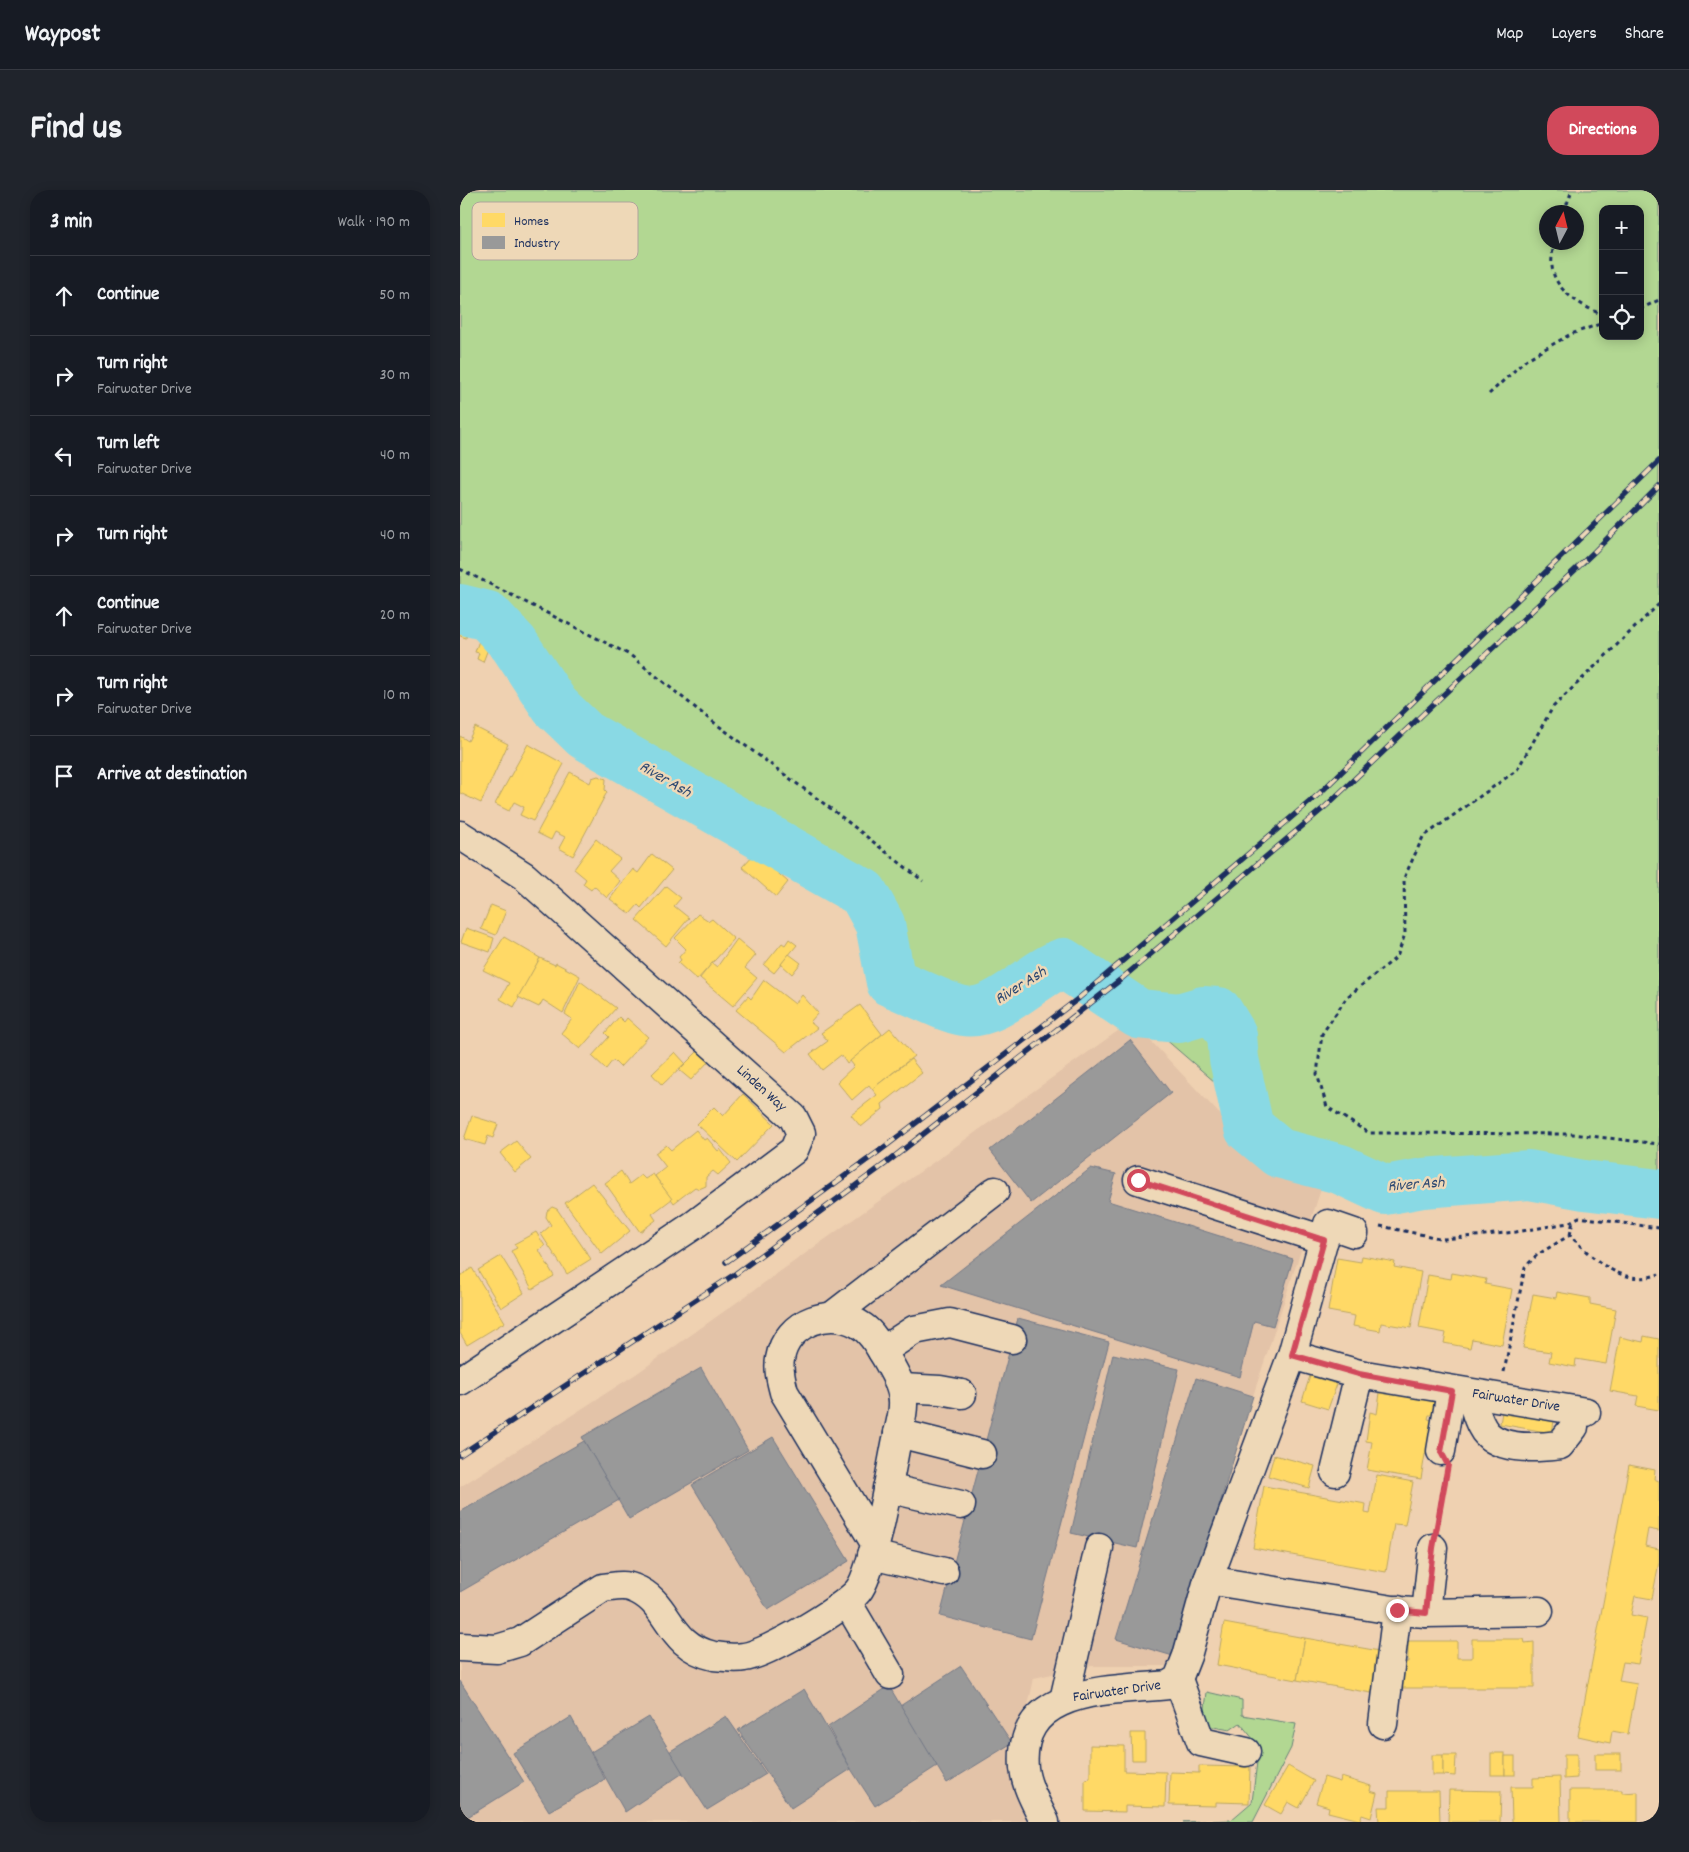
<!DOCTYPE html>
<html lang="en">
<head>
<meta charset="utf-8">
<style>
  :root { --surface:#171b24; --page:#20242c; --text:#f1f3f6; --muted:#9ea1a6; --line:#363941; --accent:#d1495b }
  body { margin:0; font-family:Dekko,sans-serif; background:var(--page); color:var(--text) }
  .controls { position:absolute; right:15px; top:15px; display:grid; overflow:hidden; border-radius:10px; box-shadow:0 2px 12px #0003 }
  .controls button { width:45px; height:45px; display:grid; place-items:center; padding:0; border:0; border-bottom:1px solid var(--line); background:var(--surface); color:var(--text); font:25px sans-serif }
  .compass { position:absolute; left:1079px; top:15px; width:45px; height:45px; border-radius:50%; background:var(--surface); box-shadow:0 2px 12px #0003; rotate:7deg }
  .stop { position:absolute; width:15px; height:15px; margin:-11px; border:4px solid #d1495b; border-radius:50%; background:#fff }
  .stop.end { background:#d1495b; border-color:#fff; box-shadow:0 1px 5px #0008 }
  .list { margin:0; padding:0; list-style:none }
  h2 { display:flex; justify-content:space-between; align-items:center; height:65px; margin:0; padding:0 20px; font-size:21px }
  h2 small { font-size:16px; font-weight:400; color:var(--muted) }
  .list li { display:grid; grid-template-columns:32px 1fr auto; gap:15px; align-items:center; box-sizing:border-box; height:80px; padding:0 20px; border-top:1px solid var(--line) }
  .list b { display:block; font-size:19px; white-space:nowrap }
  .list p { margin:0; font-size:16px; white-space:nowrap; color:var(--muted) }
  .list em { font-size:16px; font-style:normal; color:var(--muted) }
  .icon { flex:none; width:28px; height:28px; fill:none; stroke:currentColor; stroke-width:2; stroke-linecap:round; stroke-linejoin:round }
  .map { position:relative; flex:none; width:1199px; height:1632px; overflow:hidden; border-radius:20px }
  header { display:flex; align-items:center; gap:30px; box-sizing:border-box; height:70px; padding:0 25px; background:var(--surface); border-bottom:1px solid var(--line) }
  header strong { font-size:24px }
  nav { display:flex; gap:28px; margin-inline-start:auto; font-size:18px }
  .intro { display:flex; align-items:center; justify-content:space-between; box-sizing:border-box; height:120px; padding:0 30px }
  h1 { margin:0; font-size:35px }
  .button { padding:12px 22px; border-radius:20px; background:var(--accent); color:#fff; font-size:18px; font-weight:700 }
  main { display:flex; gap:30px; padding:0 30px }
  aside { flex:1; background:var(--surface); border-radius:20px; box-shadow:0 2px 12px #0003 }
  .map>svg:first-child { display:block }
</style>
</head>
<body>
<header>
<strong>Waypost</strong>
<nav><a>Map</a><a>Layers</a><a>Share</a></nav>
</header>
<div class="intro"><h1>Find us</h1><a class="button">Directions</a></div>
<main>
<aside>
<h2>3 min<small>Walk · 190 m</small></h2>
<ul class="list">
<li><svg class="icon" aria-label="ahead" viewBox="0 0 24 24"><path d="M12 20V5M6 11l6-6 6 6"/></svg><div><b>Continue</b></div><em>50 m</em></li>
<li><svg class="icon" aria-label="right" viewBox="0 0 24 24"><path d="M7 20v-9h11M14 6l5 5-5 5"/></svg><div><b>Turn right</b><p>Fairwater Drive</p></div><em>30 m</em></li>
<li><svg class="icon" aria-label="left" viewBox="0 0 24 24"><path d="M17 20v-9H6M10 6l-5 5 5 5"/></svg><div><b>Turn left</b><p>Fairwater Drive</p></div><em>40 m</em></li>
<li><svg class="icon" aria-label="right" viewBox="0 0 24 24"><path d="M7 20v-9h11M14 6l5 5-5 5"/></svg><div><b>Turn right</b></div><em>40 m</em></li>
<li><svg class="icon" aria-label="ahead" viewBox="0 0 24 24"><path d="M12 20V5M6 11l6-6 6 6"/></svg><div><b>Continue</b><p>Fairwater Drive</p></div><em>20 m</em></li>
<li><svg class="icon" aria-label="right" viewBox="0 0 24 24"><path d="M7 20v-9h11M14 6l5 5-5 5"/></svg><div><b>Turn right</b><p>Fairwater Drive</p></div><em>10 m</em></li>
<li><svg class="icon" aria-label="arrive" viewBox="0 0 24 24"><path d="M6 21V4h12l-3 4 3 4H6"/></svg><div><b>Arrive at destination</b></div></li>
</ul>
</aside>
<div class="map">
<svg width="1199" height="1632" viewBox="0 0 1199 1632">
  <rect width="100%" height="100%" fill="#efd1b1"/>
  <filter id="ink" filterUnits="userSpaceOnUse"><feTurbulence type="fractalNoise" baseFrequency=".02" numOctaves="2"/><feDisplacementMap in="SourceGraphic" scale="10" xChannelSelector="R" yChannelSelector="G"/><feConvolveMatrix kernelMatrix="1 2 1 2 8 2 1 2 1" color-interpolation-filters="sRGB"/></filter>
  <g filter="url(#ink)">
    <polygon fill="#e3c3a8" points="672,831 785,951 866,984 793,1206 709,1476 629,1476 574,1488 552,1591 567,1632 0,1632 0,1297 176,1184"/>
    <g fill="#b2d792" stroke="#668378" fill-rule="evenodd">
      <path d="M 0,0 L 1199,0 L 1199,1004 L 1124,995 L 1069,985 L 963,993 L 925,1000 L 873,994 L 667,816 L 603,773 L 587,779 L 534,816 L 521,821 L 503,821 L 431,792 L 420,734 L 403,703 L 125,545 L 95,516 L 54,454 L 28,426 L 0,419 ZM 1143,19 L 1180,19 L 1180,146 L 1143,146 ZM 1086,22 L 1116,22 L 1116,52 L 1086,52 Z"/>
      <polygon points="747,1502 782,1510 782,1525 836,1534 831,1558 793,1632 723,1632 771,1630 792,1612 799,1556 780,1533 770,1540 743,1535"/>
    </g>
    <g fill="#ffd966" stroke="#bba664">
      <polygon points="0,427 10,429 6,448 0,446"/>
      <polygon points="23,439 34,443 23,472 17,469 19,463 15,462"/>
      <polygon points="15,537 48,554 21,613 0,603 0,546 8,551"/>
      <polygon points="68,554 104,574 73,631 60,625 64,617 54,612 49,621 35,614"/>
      <polygon points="110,582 130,593 132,588 138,586 146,589 145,600 147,602 113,666 99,658 105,647 95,642 91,650 77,643"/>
      <polygon points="136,649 160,669 149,681 160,691 147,708 134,696 131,700 123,694 126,689 114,679"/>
      <polygon points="295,663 328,692 316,707 282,677"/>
      <polygon points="192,664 212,680 181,718 178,715 170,724 150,709 173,679 178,683"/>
      <polygon points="206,696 221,708 214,716 229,728 206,756 176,730"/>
      <polygon points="31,715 46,721 36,745 21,739"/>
      <polygon points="238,724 249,731 252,729 274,749 237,790 218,773 221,770 219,767 226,759 215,748"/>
      <polygon points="6,738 34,748 30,762 1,752"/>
      <polygon points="44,747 80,768 54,817 40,809 49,793 23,780"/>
      <polygon points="277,749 296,765 285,778 297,788 273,816 240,788 252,773 257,777"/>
      <polygon points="329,749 337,755 314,783 304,775 322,753 325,755"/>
      <polygon points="329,764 341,773 332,784 321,774"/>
      <polygon points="80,768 95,775 96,773 120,786 103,823 83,810 79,817 58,807"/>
      <polygon points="304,790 335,814 342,805 358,823 350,832 357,838 326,862 276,820 288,806 291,809"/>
      <polygon points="120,791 156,818 120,859 101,843 112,829 105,824"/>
      <polygon points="400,815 422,844 387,874 381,865 362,880 350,864 368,851 361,843"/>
      <polygon points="159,827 164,832 167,828 188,847 160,877 153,870 146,879 132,866 149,847 145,843"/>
      <polygon points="430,838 454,866 412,899 409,895 392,910 377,892 394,876 390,871"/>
      <polygon points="238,861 249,871 231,890 219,880"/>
      <polygon points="215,862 225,873 202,895 192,884"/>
      <polygon points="451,869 462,883 422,914 423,919 401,937 391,925 417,905 412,899"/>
      <polygon points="283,904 314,934 277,972 237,934 254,917 263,926"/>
      <polygon points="12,926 38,934 33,948 28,946 25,955 4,949"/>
      <polygon points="236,940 244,950 247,948 258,961 260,959 271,973 258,985 253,981 246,987 246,996 239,999 235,997 214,1013 195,986 206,977 195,963 206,955 211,960"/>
      <polygon points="56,951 71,969 55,982 40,963"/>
      <polygon points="161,981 169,994 181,985 185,989 193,984 212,1009 192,1024 196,1030 180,1042 145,993"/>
      <polygon points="132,993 170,1041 142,1064 105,1013"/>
      <polygon points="92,1017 97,1019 131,1069 107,1084 81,1044 91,1035 86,1027 87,1021"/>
      <polygon points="76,1042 85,1056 79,1060 94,1086 72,1099 51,1061 57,1058 54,1054"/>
      <polygon points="41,1066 64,1103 41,1118 18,1080"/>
      <polygon points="902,1066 935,1072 934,1077 961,1082 951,1138 921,1133 920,1141 893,1136 895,1126 868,1121 877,1068 901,1072"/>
      <polygon points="12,1078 45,1132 7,1155 0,1143 0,1086"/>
      <polygon points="992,1083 1026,1089 1025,1094 1052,1099 1042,1155 1012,1149 1010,1158 984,1153 986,1143 959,1138 968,1085 991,1089"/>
      <polygon points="1097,1102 1130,1108 1130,1114 1156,1119 1146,1174 1116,1169 1115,1177 1089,1172 1091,1162 1063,1158 1073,1104 1096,1108"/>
      <polygon points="1184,1146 1199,1149 1199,1220 1176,1216 1178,1206 1150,1201 1160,1147 1183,1152"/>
      <polygon points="850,1186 877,1194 868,1219 842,1211"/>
      <polygon points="921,1196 976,1205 972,1225 969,1225 968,1229 977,1231 971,1265 965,1264 961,1289 907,1280 912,1252 906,1251 910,1222 917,1224"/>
      <polygon points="1043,1216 1095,1225 1092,1243 1040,1234"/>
      <polygon points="814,1265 855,1276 849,1298 808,1286"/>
      <polygon points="1169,1275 1195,1280 1194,1289 1199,1291 1199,1341 1188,1339 1185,1356 1199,1359 1199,1372 1192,1409 1175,1406 1171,1425 1187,1428 1178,1474 1163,1472 1159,1491 1177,1494 1168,1544 1152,1541 1150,1553 1118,1546"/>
      <polygon points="917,1285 953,1292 945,1335 934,1334 926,1382 793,1358 804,1296 906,1314 905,1323 910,1324"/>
      <polygon points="764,1433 845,1448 837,1490 757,1475"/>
      <polygon points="845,1448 925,1462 917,1504 837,1490"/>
      <polygon points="1012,1449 1064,1449 1065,1453 1074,1452 1074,1498 937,1498 938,1472 948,1472 948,1451 997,1451 997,1468 1012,1468"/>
      <polygon points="671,1543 685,1543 685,1570 672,1570"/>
      <polygon points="630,1555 664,1556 664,1581 706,1582 705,1617 665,1616 665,1622 625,1621 625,1589 630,1588"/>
      <rect x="1031" y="1563" width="14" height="22"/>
      <polygon points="1104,1564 1117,1564 1117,1588 1104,1589"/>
      <rect x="1135" y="1564" width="26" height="16"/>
      <rect x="972" y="1565" width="11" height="20"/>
      <polygon points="983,1565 996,1565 995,1586 983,1585"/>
      <rect x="1045" y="1566" width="10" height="19"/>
      <polygon points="739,1576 790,1577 789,1613 756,1612 756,1616 709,1615 710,1582 739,1583"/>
      <polygon points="828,1576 854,1591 839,1618 828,1612 821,1624 805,1615"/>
      <polygon points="864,1587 880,1592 881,1587 911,1596 910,1601 917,1603 911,1628 902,1625 900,1630 868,1622 869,1617 856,1613"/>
      <polygon points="1100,1587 1101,1632 1052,1632 1051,1597 1073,1597 1073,1588"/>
      <polygon points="989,1600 1041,1601 1040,1632 988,1632"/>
      <polygon points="1110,1600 1162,1600 1162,1603 1178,1602 1178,1632 1110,1632"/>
      <polygon points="929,1601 979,1601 980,1632 919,1632 918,1617 929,1617"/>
    </g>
    <g fill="#999" stroke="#737987">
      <polygon points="670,850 711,903 571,1013 530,960"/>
      <polygon points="631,978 656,984 648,1011 833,1069 813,1136 794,1131 780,1187 481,1095"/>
      <polygon points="558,1128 649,1152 571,1449 480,1426"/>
      <polygon points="653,1164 719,1179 677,1358 611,1343"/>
      <polygon points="241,1178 288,1260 169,1329 122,1247"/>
      <polygon points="736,1188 793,1206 713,1466 656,1449"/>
      <polygon points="313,1247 389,1371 308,1420 232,1295"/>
      <polygon points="124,1251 159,1310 0,1402 0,1322"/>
      <polygon points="501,1476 552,1553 487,1593 440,1516"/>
      <polygon points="0,1491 64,1592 6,1628 0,1618"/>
      <polygon points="429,1496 477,1576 415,1616 391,1579 368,1537"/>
      <polygon points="344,1499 391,1579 331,1618 278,1540"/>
      <polygon points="266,1526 306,1584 247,1620 209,1562"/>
      <polygon points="111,1527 145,1589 89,1621 53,1563"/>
      <polygon points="189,1527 223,1583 165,1622 131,1562"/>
    </g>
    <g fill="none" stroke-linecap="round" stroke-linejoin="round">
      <path stroke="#89d9e4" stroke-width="50" d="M 0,419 L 28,426 L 54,454 L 95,516 L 125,545 L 403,703 L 420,734 L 431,792 C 450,799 485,818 504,821 C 536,827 572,784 603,773 L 679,824 L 719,828 L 743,821 L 758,822 L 772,845 L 774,869 L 789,938 L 819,963 L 880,979 L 925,1000 L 963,993 L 1069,985 L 1124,995 L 1199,1004"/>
      <g stroke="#1b2f5e" stroke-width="31">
        <g id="minor">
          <polyline points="0,645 64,686 333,927 341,943 334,960 234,1035 0,1191"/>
          <polyline points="678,990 864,1050"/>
          <polyline points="372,1126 535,1001"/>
          <polyline points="422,1161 454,1140 490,1133 552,1149"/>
          <polyline points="832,1165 899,1184 1126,1222"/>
          <polyline points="442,1198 480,1200 502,1204"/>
          <path d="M 1010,1204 C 1014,1214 1016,1227 1022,1237 C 1034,1261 1076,1258 1100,1255 L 1114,1237"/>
          <polyline points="438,1243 522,1264"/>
          <polyline points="981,1261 991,1201"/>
          <polyline points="875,1282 899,1184"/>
          <polyline points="427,1298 501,1315"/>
          <polyline points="412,1365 484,1382"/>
          <polyline points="748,1390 939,1421 966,1423 1079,1421"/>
          <polyline points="387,1412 430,1485"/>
          <polyline points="966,1423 973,1358"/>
          <path d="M 0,1457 L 37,1459 L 60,1452 L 143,1398 C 153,1397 164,1394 173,1398 C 211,1412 205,1455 254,1466 C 264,1467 275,1469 284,1467 C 307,1464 383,1419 398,1401 C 414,1382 431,1278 437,1249 C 439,1238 443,1226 443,1215 C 444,1197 434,1182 425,1166 C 419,1156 413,1144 403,1137 C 373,1115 326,1131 320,1169 C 318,1180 321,1190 324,1202 L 415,1353"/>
          <polyline points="718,1489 741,1552 786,1562"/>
          <polyline points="604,1510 639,1358"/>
          <polyline points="923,1534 937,1420"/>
          <path d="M 585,1632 C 577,1615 566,1597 564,1578 C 557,1495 652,1501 708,1495 L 718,1489 L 727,1466 L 748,1390 L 832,1165 L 868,1034 L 894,1043"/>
        </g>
      </g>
      <g stroke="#1b2f5e" stroke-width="3" stroke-dasharray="4 4" stroke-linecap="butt">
        <polyline points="1104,22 1112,0"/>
        <path d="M 1094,52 C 1093,60 1091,69 1092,76 C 1094,101 1122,116 1143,125"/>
        <polyline points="1180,119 1199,110"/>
        <polyline points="1029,204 1067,169 1111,144 1143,133"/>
        <polyline points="0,379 170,465 248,528 374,621 463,691"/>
        <polyline points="1199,414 1093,517 1057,580 963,647 944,688 945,744 937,767 887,807 862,844 857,884 867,917 909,943 1113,944 1199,954"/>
        <polyline points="920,1036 984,1049 1056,1042 1108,1033 1119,1027 1199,1038"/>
        <polyline points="1110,1045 1113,1031"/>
        <path d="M 1044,1182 L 1065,1077 L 1077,1065 L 1110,1045 C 1132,1069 1164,1098 1199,1084"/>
        <polyline points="978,1330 985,1287"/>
      </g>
      <use href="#minor" stroke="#eed8b7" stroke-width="28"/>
      <g stroke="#1b2f5e" stroke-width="5.5">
        <g id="rail">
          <polyline points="266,1072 418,962 619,808 860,603 1199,271"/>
          <polyline points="0,1265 275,1084 425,974 660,790 866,616 1135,361 1199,296"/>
        </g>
      </g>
      <use href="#rail" stroke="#eed8b7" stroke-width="4" stroke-dasharray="11" stroke-linecap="butt"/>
    </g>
  </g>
  <g fill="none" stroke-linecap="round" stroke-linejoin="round" filter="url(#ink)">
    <polyline stroke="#d1495b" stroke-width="6" points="678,990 864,1050 832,1165 899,1184 992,1201 981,1262 988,1275 973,1358 966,1423 937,1420"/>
  </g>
  <g text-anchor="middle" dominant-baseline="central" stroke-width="5" stroke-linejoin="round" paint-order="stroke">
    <g font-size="15" fill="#1b2f5e" stroke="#eed8b7">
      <text transform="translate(301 899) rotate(42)">Linden Way</text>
      <text transform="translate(1056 1211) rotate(9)">Fairwater Drive</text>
      <text transform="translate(657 1502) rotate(-8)">Fairwater Drive</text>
    </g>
    <g font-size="16" font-style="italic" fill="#2c4872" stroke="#eed8b7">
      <text transform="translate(205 590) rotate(30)">River Ash</text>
      <text transform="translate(561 796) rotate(-32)">River Ash</text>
      <text transform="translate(956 995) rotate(-4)">River Ash</text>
    </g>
  </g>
  <rect x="12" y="12" width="166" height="58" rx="8" fill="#eed8b7" stroke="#afa59c" stroke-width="1"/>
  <rect x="22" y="23" width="23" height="14" fill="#ffd966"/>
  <rect x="22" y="46" width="23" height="13" fill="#999"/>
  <g font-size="14" fill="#1b2f5e">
    <text x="54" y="35">Homes</text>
    <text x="54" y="57">Industry</text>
  </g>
</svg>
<div class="controls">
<button>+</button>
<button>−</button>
<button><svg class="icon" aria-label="locate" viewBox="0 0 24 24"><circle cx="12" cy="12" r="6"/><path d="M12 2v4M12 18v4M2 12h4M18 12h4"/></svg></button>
</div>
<svg class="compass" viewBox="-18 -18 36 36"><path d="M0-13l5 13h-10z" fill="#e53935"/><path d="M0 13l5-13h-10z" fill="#9ea1a6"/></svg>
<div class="stop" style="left:678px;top:990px"></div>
<div class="stop end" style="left:937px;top:1420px"></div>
</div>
</main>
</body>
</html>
